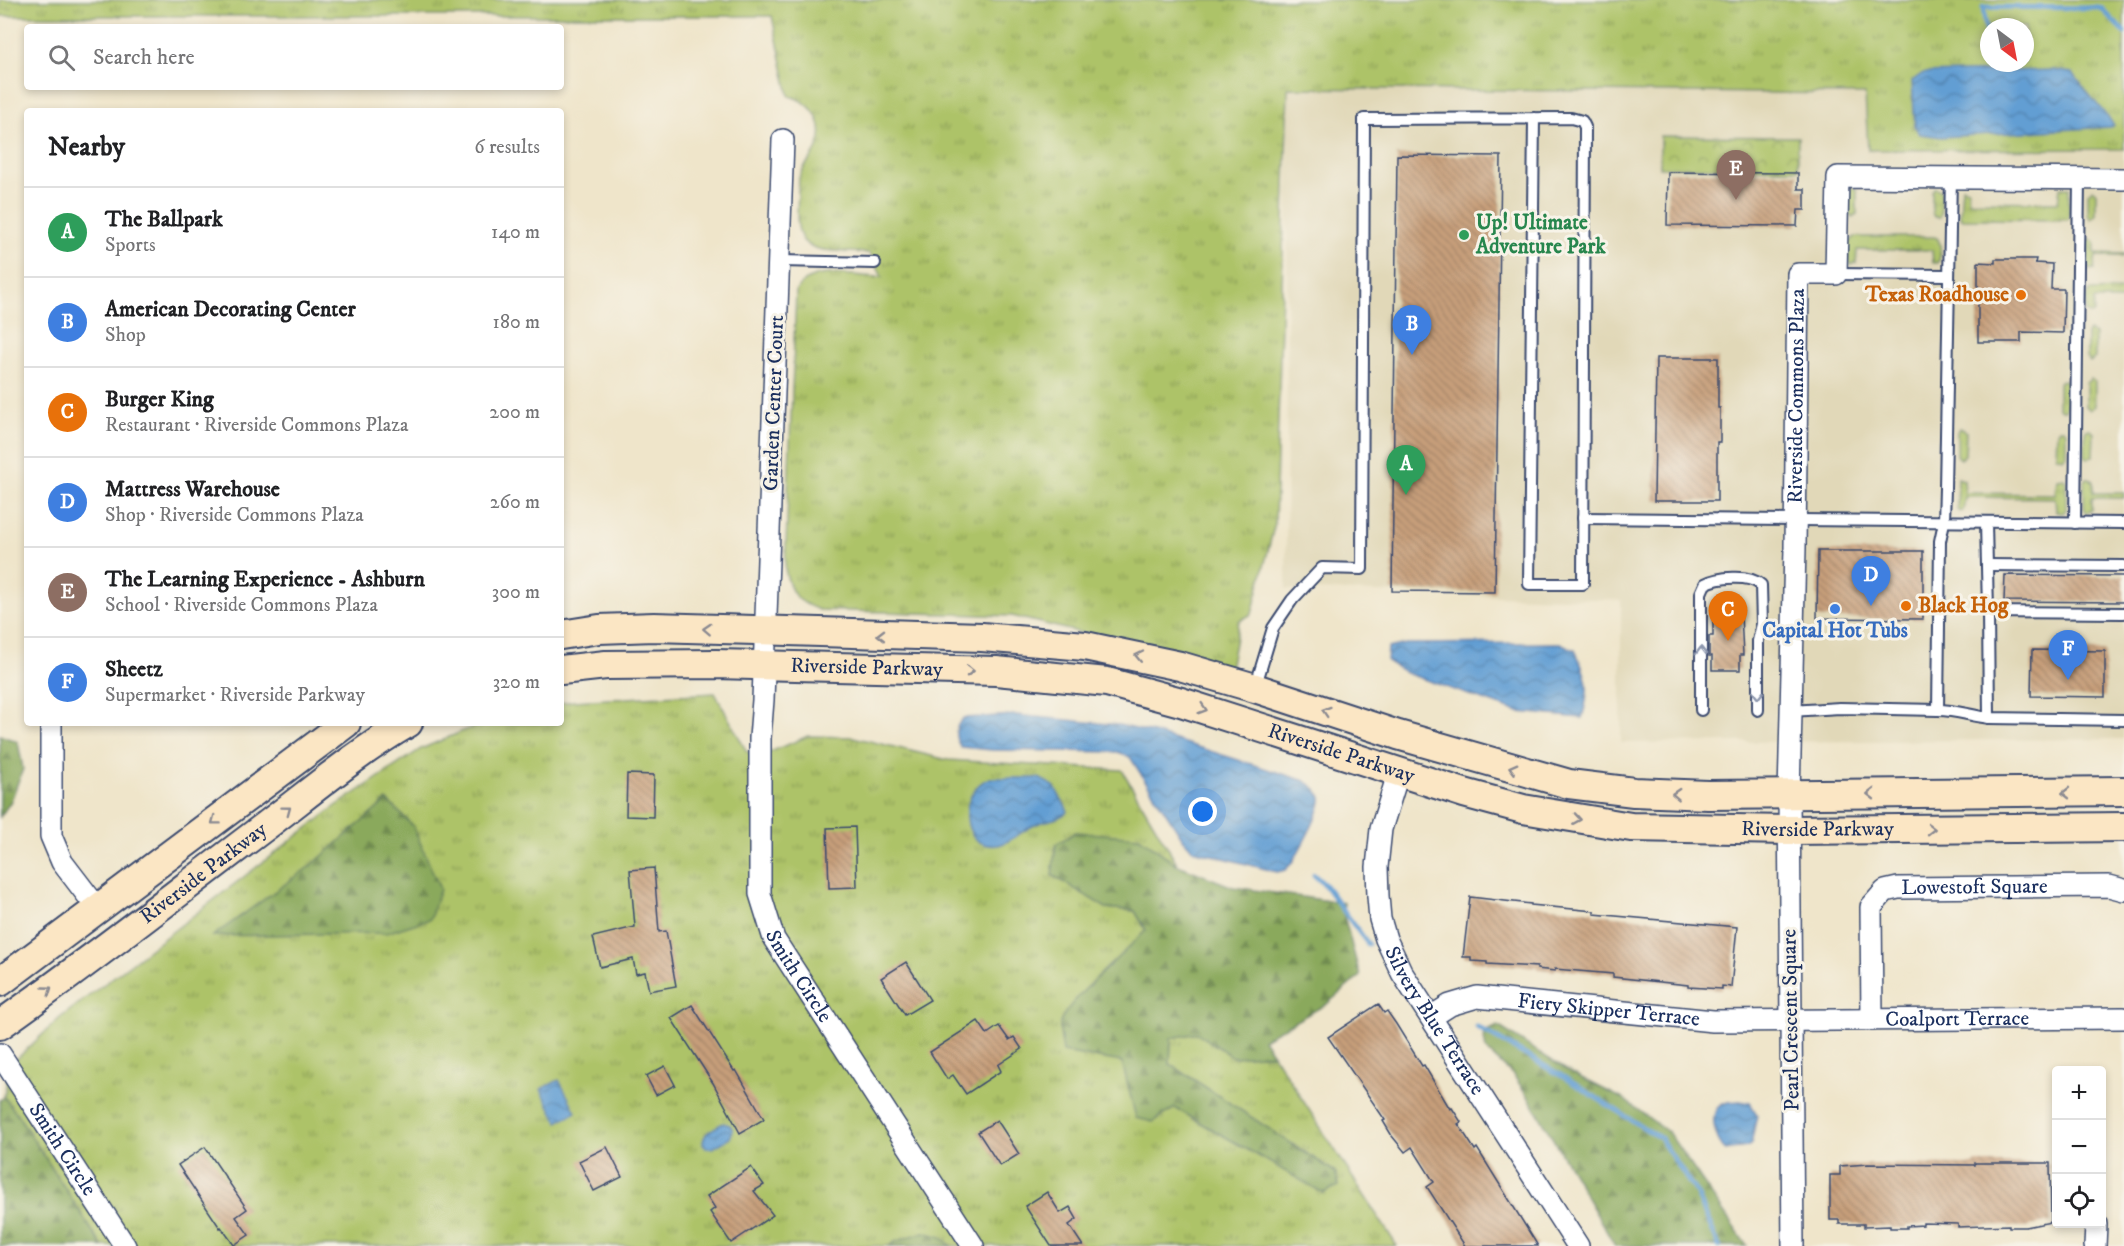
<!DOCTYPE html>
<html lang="en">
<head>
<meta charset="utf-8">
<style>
  :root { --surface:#fff; --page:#f2f2f2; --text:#202124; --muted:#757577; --line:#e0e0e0; --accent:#0b8043 }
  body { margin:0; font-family:"IM FELL DW Pica",serif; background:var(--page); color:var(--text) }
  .controls { position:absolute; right:18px; bottom:18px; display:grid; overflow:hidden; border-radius:6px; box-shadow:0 3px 9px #0003 }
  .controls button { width:54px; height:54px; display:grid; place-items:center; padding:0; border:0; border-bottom:2px solid var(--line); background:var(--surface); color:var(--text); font:30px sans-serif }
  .compass { position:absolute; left:1980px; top:18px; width:54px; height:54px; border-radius:50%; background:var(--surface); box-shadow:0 3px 9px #0003; rotate:148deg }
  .you { position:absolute; left:1203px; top:812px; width:21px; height:21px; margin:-15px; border:4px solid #fff; border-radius:50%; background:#1a73e8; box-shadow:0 0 0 9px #1a73e833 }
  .badge { display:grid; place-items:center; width:39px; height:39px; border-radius:50%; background:var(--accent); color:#fff; font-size:20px; font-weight:700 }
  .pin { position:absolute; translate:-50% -50px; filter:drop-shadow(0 2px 3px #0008) }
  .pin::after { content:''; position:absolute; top:32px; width:21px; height:18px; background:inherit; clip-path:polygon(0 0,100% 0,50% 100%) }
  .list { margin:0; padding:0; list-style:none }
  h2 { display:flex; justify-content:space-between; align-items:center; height:78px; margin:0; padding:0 24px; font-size:26px }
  h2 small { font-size:20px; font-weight:400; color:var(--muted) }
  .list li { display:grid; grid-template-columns:39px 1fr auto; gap:18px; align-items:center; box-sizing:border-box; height:90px; padding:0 24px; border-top:2px solid var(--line) }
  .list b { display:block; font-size:22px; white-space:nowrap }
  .list p { margin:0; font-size:20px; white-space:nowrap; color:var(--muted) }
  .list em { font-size:20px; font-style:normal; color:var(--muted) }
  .icon { flex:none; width:33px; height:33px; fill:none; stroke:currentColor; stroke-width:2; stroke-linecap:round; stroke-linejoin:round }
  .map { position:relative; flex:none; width:2124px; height:1246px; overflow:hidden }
  .search { position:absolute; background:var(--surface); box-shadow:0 3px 9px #0003; left:24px; top:24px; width:540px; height:66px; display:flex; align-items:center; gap:15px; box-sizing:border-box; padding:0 21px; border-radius:6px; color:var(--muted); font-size:22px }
  .panel { position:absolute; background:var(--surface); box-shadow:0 3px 9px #0003; left:24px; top:108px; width:540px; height:618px; border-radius:6px }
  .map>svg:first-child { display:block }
</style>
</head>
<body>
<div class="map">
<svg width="2124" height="1246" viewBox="0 0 2124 1246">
  <defs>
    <pattern id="grass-tufts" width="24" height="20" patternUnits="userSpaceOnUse" patternTransform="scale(1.5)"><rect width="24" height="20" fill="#adc368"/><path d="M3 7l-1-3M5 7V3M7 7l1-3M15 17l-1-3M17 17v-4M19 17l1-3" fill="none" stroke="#8c9f59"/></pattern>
    <pattern id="forest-firs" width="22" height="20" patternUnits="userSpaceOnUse" patternTransform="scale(1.5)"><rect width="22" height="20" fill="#8aa95c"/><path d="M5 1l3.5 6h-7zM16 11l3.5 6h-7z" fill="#708a4f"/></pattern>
    <pattern id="park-crowns" width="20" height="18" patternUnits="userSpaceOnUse" patternTransform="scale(1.5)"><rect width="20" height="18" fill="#adc368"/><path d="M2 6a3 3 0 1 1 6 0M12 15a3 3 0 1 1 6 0" fill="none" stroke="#8c9f59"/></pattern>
    <pattern id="water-waves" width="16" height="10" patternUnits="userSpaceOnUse" patternTransform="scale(1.5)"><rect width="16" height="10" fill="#629ed3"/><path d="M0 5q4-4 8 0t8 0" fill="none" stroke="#5081ae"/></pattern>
    <pattern id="building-back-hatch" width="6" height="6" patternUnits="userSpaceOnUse" patternTransform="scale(1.5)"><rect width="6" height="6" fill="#c79f7a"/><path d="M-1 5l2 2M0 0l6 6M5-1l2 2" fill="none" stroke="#a18267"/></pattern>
  </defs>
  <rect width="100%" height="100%" fill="#f7f3e8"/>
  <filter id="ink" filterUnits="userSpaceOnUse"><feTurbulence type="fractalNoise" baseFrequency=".0167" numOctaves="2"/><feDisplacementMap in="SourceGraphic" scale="12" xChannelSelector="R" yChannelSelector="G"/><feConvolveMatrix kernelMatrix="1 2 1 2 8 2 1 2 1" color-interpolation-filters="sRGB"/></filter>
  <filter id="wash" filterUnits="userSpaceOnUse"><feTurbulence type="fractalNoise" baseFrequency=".008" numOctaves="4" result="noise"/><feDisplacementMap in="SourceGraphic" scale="24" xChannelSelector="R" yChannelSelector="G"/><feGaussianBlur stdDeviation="1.35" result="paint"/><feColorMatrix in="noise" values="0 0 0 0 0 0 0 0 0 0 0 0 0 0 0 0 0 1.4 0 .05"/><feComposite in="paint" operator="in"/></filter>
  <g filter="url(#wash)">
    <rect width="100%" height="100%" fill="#efe5ca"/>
    <polygon fill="#e1d8b8" points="1288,88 1866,94 1868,150 2124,149 2124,739 1621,743 1621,600 1286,589"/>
    <g fill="url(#grass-tufts)" stroke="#647963" stroke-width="1.5" fill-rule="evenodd">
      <path d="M 0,0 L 2124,0 L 2124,149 L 1868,150 L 1865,94 L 1288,88 L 1275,523 L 1252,614 L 1239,621 L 1230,669 L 1012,616 L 819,610 C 795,601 790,593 785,569 L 796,291 C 812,263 856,278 882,277 L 870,253 C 798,249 793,255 799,178 C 802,167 811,160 816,150 C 828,125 814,103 789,96 L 772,16 L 0,16 ZM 1989,27 L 2025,27 L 2025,63 L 1989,63 Z"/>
      <polygon points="1851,186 1857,190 1857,214 1852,217 1849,213 1849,190"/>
      <polygon points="1935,187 1941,191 1941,214 1940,217 1935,217 1932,214 1932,191"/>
      <polygon points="1962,187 1968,189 1969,201 2058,202 2060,188 2069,188 2069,218 2067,220 1963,219 1960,216"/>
      <polygon points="2093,189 2096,193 2096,215 2091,219 2088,215 2088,193"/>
      <path d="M 1855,237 L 1934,237 L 1937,238 C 1942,244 1941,257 1938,263 L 1933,263 L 1932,250 L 1857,250 L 1856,263 L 1851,265 C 1846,257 1847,242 1855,237 Z"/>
      <polygon points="2089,239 2095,242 2095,253 2124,254 2124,256 2096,256 2094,269 2088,270 2087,242"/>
      <polygon points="2124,290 2124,300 2094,300 2094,313 2090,314 2086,312 2086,299 2089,291"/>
      <polygon points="2089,331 2095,334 2095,358 2090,362 2087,358 2087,335"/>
      <polygon points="2091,379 2095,382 2095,406 2090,410 2086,406 2086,383"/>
      <path d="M 2065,380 C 2070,386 2069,404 2065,410 L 2061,410 L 2058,407 L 2058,383 L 2059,381 Z"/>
      <polygon points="1959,428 1966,432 1965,455 1960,459 1957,455 1957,432"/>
      <polygon points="2059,429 2064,429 2066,432 2066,455 2063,458 2056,456 2057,432"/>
      <polygon points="2090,429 2094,433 2093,456 2088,459 2085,456 2085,433 2086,430"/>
      <polygon points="1958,478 1964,480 1965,493 2055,494 2057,479 2064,478 2066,482 2066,510 2063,513 2056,512 2055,498 1965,497 1963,511 1959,512 1957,508"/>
      <polygon points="2087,478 2090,478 2093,482 2093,493 2124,493 2124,498 2092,498 2092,510 2086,513 2084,510 2084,482"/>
      <polygon points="715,693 747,752 768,753 808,736 853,737 948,760 1122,770 1178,865 1139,837 1106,908 1135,911 1146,930 1125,953 1122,1062 1153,1121 1175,1108 1323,1193 1339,1185 1335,1172 1170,1064 1171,1038 1198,1033 1233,1057 1273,1054 1397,1246 102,1246 17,1114 4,1097 9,1066 60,1018 336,806 421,749 482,723 561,723 561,703 573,701"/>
    </g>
    <g fill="url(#forest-firs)" stroke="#526c5d" stroke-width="1.5">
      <polygon points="0,735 18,742 23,769 11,801 0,817"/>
      <polygon points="387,800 413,826 440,889 430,919 386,933 213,936 313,864"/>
      <path d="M 1076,832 L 1139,837 L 1178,865 L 1233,887 L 1344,903 L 1343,912 L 1360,976 L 1327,1004 L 1263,1039 L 1273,1054 L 1233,1057 L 1197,1033 L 1171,1038 L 1170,1064 L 1335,1172 L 1339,1186 L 1323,1193 L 1175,1108 L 1153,1122 L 1136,1118 L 1122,1062 L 1063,1052 C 1062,1043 1059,1032 1060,1024 C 1062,1005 1130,948 1146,930 L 1135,911 L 1106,908 L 1052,875 L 1056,844 Z"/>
      <polygon points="1498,1026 1568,1071 1623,1099 1668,1132 1747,1246 1615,1246 1531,1101 1514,1076 1486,1050 1484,1038 1486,1031"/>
      <polygon points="4,1097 17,1114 102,1246 0,1246 0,1100"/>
      <polygon points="923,1232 939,1236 952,1246 889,1246 895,1242"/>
    </g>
    <polygon fill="url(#park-crowns)" stroke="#647963" stroke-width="1.5" points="1660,136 1798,137 1798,169 1660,167"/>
    <g fill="url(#water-waves)" stroke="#3e6698" stroke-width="1.5">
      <polygon points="2053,70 2072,73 2114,125 2110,127 1941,137 1920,134 1915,127 1912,81 1923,73"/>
      <path d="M 1560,643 L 1575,650 C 1588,679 1591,687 1582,718 L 1518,712 L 1406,673 L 1387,661 L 1388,648 L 1406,644 Z"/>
      <path d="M 1016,715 L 1119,725 L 1153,733 L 1305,781 C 1310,785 1320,790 1321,798 C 1323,809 1298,853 1291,864 L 1285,870 L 1277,872 L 1193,850 L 1183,839 L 1130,757 L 1118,752 L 992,750 L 961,747 C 953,738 955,725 964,718 Z"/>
      <path d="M 990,778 L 1039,778 L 1054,786 L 1068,811 C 1059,821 1046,819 1035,825 C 1022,830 1011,843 998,845 C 959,851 957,790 990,778 Z"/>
      <polygon points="559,1080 576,1112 558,1122 541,1089"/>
      <path d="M 1740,1101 L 1750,1103 L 1757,1115 L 1751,1144 L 1747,1147 L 1725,1150 C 1715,1140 1706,1109 1725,1103 C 1729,1101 1736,1102 1740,1101 Z"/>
      <path d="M 723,1123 L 730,1125 L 733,1130 L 730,1138 L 713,1148 L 706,1148 L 703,1144 C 703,1132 713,1129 723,1123 Z"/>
    </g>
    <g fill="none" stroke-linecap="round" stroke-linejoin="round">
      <g stroke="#629ed3" stroke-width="5">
        <polyline points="1989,49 1983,7 2101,8 2124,32"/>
        <polyline points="1991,63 1992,72"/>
        <polyline points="1314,875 1324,884 1368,944"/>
        <polyline points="1477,1027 1562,1076 1660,1138 1697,1194 1719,1246"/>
      </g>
    </g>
    <g id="blocks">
      <g fill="url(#building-back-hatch)">
        <polygon points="1397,155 1501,156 1495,592 1392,591"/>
        <polygon points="1668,172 1798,173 1798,189 1805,189 1805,210 1798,210 1797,226 1667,225"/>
        <polygon points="1995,259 2036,259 2035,263 2052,264 2051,289 2064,289 2063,333 2021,332 2021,342 1978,342 1978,262 1995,263"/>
        <polygon points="1656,358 1718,358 1718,408 1720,408 1720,442 1717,442 1717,501 1654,501"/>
        <polygon points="1818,551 1923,551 1923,619 1817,618"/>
        <polygon points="2005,575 2124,576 2124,602 2004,601"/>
        <polygon points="1713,613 1741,614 1743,655 1740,655 1740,670 1712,670 1712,656 1709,656 1709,636 1713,636"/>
        <polygon points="2032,650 2105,651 2105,697 2031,696"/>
        <polygon points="627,774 654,775 653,817 626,816"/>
        <polygon points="855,827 857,887 829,888 827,828"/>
        <polygon points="654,868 659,932 666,931 676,986 649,991 645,972 636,974 633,959 600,967 593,937 635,927 630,870"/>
        <polygon points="1470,897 1531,904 1531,905 1594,911 1594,914 1737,927 1731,987 1722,986 1722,989 1688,987 1688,985 1613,977 1613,974 1555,969 1555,971 1537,969 1537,967 1487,964 1487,962 1471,961 1471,957 1463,957"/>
        <polygon points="906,962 930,1000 905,1015 881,978"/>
        <polygon points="1378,1004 1384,1013 1387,1011 1396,1024 1422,1066 1424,1065 1450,1109 1452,1108 1461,1122 1458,1124 1475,1150 1477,1148 1538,1246 1465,1246 1427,1187 1434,1182 1412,1147 1405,1152 1392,1136 1383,1121 1385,1120 1328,1037"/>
        <polygon points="692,1005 734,1071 736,1070 764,1119 740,1133 713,1083 671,1018"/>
        <polygon points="978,1021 987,1034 999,1026 1009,1040 1014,1037 1022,1049 998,1065 1001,1071 966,1094 953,1075 947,1079 930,1052"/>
        <polygon points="665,1066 675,1085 656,1095 646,1076"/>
        <polygon points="997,1120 1019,1154 1000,1166 978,1132"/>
        <polygon points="205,1147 247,1209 236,1217 249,1235 234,1245 221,1227 220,1228 178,1165"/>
        <polygon points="607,1147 622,1177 594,1191 579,1161"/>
        <polygon points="1975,1163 2050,1163 2051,1222 2026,1227 2009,1227 2009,1225 1958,1227 1958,1224 1923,1223 1923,1225 1907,1226 1907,1228 1890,1228 1890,1226 1864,1227 1864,1224 1839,1224 1839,1220 1830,1220 1830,1175 1840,1175 1840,1166 1868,1164 1975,1165"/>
        <polygon points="751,1167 764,1185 754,1191 773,1215 731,1243 710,1212 715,1208 707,1196"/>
        <polygon points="1047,1192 1060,1213 1070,1207 1077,1219 1069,1225 1083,1246 1051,1246 1025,1206"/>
      </g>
    </g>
  </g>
  <g filter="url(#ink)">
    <use href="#blocks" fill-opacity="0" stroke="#3b4a6e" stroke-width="1.5"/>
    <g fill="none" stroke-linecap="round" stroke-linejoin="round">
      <g stroke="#3b4a6e" stroke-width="14">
        <g id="service">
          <polyline points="780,261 875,263"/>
          <polyline points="1836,274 1948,275"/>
          <polyline points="1583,518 2124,523"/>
          <polyline points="1986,522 1988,612"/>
          <polyline points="2075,523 2079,179"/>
          <polyline points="1987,565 2124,566"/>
          <polyline points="1255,688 1273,628 1292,600 1322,568 1362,569 1364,119 1571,118 1582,121 1585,127 1583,584 1529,584 1534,118"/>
          <path d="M 1701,710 L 1701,593 L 1705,584 C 1718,577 1749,574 1761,585 L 1762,624 L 1758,641 L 1758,710"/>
          <path d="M 1938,710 C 1956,710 1971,716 1989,718 L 2124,720"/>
          <polyline points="1790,711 1840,708 1938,710 1940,541 1944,522 1945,488 1951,177"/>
          <polyline points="1989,718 1988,612 2124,613"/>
        </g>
      </g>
      <g stroke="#3b4a6e" stroke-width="24">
        <g id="minor">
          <path id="s1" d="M 783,140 L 763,700 L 760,738 L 760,894 L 774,939 L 973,1246"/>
          <polyline points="51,723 51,836 62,862 98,909"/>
          <path id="s2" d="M 1399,771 L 1381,829 L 1377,867 L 1378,896 L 1380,919 L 1386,939 L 1402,973 L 1578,1246"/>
          <path id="s3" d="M 1431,1017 L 1450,1005 L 1477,997 L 1713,1021 L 2124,1018"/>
          <path id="s4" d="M 1872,1020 L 1871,907 L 1885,891 L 1898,888 L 2109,886 L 2124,890"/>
          <path id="s5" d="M 0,1054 L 125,1246"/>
          <path id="s6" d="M 1793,1246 L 1789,795 L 1795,548 L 1798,274 L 1836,274 L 1838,177 L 2124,179"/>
          <polyline points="2095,1246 2096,1224"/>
        </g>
      </g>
      <g stroke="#3b4a6e" stroke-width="32">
        <g id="secondary">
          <polyline points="561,635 599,629 654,627 982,637 1085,646 1180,666 1255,688 1398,735 1569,784 1634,792 1708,795 2124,791"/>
          <path id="s7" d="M 561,670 L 606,665 L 716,664 L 996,671 L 1107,682 L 1181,702 L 1464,793 L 1523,809 L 1631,827 L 1789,830 L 2124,827"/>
          <polyline points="0,982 346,723"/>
          <path id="s8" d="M 0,1025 C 91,961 178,892 267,825 C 313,790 358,752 408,723"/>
        </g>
      </g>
      <use href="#service" stroke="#fff" stroke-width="10"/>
      <use href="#minor" stroke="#fff" stroke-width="21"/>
      <use href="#secondary" stroke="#fbe6c4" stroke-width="28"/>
    </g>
    <defs><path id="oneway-chevron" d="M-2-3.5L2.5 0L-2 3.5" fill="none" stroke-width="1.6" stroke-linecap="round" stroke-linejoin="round" transform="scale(1.5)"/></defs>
    <g stroke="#8b8a91">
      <use href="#oneway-chevron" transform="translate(707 629) rotate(-177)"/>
      <use href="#oneway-chevron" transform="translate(881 635) rotate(-179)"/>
      <use href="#oneway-chevron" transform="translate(1139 656) rotate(-168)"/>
      <use href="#oneway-chevron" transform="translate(970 671) rotate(1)"/>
      <use href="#oneway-chevron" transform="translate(1203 709) rotate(17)"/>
      <use href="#oneway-chevron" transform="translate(1326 711) rotate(-162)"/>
      <use href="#oneway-chevron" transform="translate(1513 768) rotate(-165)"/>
      <use href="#oneway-chevron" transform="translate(2066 793) rotate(180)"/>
      <use href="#oneway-chevron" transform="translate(1676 794) rotate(-177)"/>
      <use href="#oneway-chevron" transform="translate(1871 794) rotate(180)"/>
      <use href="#oneway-chevron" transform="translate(287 810) rotate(-37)"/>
      <use href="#oneway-chevron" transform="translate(1577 819) rotate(9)"/>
      <use href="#oneway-chevron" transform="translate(215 821) rotate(143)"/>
      <use href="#oneway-chevron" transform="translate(1931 829)"/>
      <use href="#oneway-chevron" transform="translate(48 990) rotate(-36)"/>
    </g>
    <g stroke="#8d97ae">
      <use href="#oneway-chevron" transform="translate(1701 651) rotate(-90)"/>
      <use href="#oneway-chevron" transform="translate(1758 695) rotate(90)"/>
    </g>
  </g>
  <circle fill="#2e9e5b" stroke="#f7f3e8" stroke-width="2" cx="1464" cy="235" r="6"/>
  <g fill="#e8710a" stroke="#f7f3e8" stroke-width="2">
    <circle cx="2021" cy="295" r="6"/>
    <circle cx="1906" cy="606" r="6"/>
  </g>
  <circle fill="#3f7fe0" stroke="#f7f3e8" stroke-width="2" cx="1835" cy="609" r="6"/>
  <g text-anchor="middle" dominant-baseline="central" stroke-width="6" stroke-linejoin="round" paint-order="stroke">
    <g font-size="21" font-weight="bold" fill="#27864d" stroke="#f7f3e8" text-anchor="start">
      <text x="1476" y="223">Up! Ultimate<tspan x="1476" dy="24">Adventure Park</tspan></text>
    </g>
    <g font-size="21" font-weight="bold" fill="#c56008" stroke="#f7f3e8" text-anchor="end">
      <text x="2009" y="295">Texas Roadhouse</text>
      <text x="1918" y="606" text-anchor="start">Black Hog</text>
    </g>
    <g font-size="21" fill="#1b2f5e" stroke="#f7f3e8">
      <text stroke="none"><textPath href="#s6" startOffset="850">Riverside Commons Plaza</textPath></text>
      <text transform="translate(774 403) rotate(-88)">Garden Center Court</text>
      <text stroke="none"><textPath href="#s7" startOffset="306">Riverside Parkway</textPath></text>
      <text stroke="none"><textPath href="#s7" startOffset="792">Riverside Parkway</textPath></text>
      <text stroke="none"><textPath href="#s7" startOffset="1278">Riverside Parkway</textPath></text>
      <text stroke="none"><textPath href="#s8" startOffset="254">Riverside Parkway</textPath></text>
      <text stroke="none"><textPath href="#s4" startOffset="224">Lowestoft Square</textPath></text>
      <text stroke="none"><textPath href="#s1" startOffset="846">Smith Circle</textPath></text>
      <text stroke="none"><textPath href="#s3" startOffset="183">Fiery Skipper Terrace</textPath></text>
      <text stroke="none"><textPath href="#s3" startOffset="532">Coalport Terrace</textPath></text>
      <text stroke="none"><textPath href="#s2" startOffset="267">Silvery Blue Terrace</textPath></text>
      <text transform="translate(1791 1020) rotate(-91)">Pearl Crescent Square</text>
      <text stroke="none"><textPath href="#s5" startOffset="114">Smith Circle</textPath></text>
    </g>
    <g font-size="21" font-weight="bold" fill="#366cbe" stroke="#f7f3e8">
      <text x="1835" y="631">Capital Hot Tubs</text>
    </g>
  </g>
</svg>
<div class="controls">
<button>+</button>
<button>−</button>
<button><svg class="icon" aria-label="locate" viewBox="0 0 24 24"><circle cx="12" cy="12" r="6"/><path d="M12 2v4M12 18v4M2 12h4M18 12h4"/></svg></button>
</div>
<svg class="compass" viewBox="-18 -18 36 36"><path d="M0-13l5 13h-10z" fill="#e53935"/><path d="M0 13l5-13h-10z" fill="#757577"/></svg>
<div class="you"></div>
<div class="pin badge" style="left:1406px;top:495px;background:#2e9e5b">A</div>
<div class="pin badge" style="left:1412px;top:355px;background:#3f7fe0">B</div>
<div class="pin badge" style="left:1728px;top:641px;background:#e8710a">C</div>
<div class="pin badge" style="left:1871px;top:606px;background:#3f7fe0">D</div>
<div class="pin badge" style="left:1736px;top:200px;background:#8d6e63">E</div>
<div class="pin badge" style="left:2068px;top:680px;background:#3f7fe0">F</div>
<div class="search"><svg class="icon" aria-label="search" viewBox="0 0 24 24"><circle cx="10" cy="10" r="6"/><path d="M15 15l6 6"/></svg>Search here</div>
<section class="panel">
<h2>Nearby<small>6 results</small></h2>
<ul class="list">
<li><span class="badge" style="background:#2e9e5b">A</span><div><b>The Ballpark</b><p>Sports</p></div><em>140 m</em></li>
<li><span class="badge" style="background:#3f7fe0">B</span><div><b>American Decorating Center</b><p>Shop</p></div><em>180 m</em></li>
<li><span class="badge" style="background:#e8710a">C</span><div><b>Burger King</b><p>Restaurant · Riverside Commons Plaza</p></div><em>200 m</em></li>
<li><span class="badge" style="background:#3f7fe0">D</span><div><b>Mattress Warehouse</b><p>Shop · Riverside Commons Plaza</p></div><em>260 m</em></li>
<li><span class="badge" style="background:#8d6e63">E</span><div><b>The Learning Experience - Ashburn</b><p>School · Riverside Commons Plaza</p></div><em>300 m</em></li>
<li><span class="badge" style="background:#3f7fe0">F</span><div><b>Sheetz</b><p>Supermarket · Riverside Parkway</p></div><em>320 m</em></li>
</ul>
</section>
</div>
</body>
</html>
